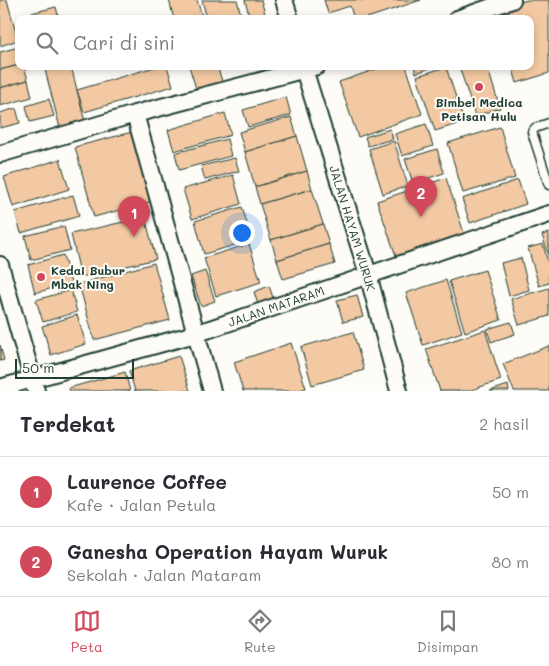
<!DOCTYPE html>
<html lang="id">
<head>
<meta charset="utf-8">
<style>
  :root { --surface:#fff; --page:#f7f7f7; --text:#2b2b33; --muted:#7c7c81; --line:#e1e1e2; --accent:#d1495b }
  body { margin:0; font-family:Mali,sans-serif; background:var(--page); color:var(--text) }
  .scale { position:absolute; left:15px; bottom:12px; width:119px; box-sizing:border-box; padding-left:5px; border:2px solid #1f3d34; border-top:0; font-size:14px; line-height:18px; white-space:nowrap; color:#1f3d34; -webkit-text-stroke:4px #fdfcf7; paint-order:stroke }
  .you { position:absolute; left:241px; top:232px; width:18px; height:18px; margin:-12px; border:4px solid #fff; border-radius:50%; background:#1a73e8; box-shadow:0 0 0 8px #1a73e833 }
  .badge { display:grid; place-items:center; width:32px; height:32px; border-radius:50%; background:var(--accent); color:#fff; font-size:16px; font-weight:700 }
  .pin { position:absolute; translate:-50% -41px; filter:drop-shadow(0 1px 2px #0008) }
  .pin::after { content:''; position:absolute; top:26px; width:18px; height:15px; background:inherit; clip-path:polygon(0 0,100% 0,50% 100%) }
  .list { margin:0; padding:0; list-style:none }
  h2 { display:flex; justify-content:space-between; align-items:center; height:65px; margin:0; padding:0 20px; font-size:21px }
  h2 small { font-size:16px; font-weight:400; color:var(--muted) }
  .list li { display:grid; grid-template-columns:32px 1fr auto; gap:15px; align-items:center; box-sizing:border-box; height:70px; padding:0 20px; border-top:1px solid var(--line) }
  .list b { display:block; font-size:19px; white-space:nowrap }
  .list p { margin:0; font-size:16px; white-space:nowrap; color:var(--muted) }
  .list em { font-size:16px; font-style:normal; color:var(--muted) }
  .icon { flex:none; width:28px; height:28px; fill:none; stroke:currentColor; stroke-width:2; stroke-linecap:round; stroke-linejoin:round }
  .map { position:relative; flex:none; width:549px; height:391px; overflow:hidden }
  .search { position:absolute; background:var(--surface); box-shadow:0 2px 8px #0003; left:15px; right:15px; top:15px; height:55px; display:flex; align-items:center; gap:12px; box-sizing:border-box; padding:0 18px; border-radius:10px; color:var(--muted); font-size:19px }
  .sheet { height:205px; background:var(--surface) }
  nav { display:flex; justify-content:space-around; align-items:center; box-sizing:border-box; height:70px; border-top:1px solid var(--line); background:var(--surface); font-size:14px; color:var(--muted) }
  nav a { display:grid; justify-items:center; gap:2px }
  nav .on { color:var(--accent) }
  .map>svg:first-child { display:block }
</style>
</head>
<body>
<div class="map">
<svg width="549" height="391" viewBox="0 0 549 391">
  <rect width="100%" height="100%" fill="#fdfcf7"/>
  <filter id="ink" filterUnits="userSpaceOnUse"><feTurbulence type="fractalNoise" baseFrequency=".02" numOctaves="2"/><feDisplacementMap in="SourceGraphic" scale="10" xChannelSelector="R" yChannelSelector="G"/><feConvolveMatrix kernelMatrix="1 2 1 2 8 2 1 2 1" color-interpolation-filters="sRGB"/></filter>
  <g filter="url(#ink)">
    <g fill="#f2c9a2" stroke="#1f3d34">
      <polygon points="0,0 7,0 18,40 0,46"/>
      <polygon points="169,0 197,0 203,19 174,19"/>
      <polygon points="202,0 237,0 242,19 207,19"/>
      <polygon points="245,0 261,0 266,17 250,19"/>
      <polygon points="324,0 421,0 364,19 354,19 350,6 328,13"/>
      <polygon points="527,0 549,0 549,73 517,83 512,66 530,66 530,19 497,19 495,10"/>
      <polygon points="56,7 59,19 32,19 31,13"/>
      <polygon points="19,47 19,65 0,70 0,52"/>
      <polygon points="19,65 24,66 28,80 0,88 0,70"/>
      <polygon points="44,66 71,66 85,122 60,128"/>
      <polygon points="158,66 167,66 173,86 84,112 77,90"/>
      <polygon points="189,66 217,66 224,87 198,95"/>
      <polygon points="385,66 406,66 422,114 358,137 339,82"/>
      <polygon points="414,66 436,66 416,73"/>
      <polygon points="459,66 487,66 500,108 475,116"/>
      <polygon points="446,67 464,122 435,131 417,76"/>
      <polygon points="28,80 32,97 0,106 0,88"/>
      <polygon points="286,97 291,115 248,127 243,110"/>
      <polygon points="49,99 54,116 30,122 26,106"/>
      <polygon points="16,108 20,123 0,128 0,113"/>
      <polygon points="225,113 231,135 174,151 168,130"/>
      <polygon points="291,117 297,136 245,152 239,132"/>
      <polygon points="426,124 433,146 402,156 395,134"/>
      <polygon points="500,127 515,178 463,193 448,143"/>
      <polygon points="390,129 393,139 368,146 365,137"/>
      <polygon points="132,132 150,202 94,217 75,147"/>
      <polygon points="297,136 307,171 255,187 245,152"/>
      <polygon points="227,139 231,156 179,170 175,153"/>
      <polygon points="394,141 408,186 383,194 369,149"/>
      <polygon points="437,149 444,173 413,183 405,159"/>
      <polygon points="235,158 239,171 205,180 201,166"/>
      <polygon points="60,159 69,189 13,207 4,177"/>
      <polygon points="307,171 312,189 260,204 255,187"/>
      <polygon points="233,175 241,204 192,219 183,189"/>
      <polygon points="446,178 464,233 396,256 377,201"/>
      <polygon points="518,180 526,204 470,223 462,199"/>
      <polygon points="312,189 323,224 271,240 260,204"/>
      <polygon points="73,195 79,216 21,233 15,212"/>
      <polygon points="242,207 252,240 204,254 195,221"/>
      <polygon points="145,217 156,259 81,277 71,234"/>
      <polygon points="323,224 329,244 277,260 271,240"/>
      <polygon points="64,226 70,250 31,260 25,236"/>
      <polygon points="549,233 549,257 542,235"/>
      <polygon points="249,244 261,282 216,296 204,258"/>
      <polygon points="329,244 335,264 283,279 277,260"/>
      <polygon points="543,244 549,266 549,283 539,286 528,248"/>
      <polygon points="63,255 71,283 35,293 28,265"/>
      <polygon points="521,258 529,290 509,296 501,263"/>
      <polygon points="154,263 170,320 94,340 79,284"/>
      <polygon points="485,270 501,320 465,332 449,281"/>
      <polygon points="205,271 215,301 201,306 191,276"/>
      <polygon points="446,280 462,332 423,345 406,293"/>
      <polygon points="269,286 275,303 259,308 254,292"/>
      <polygon points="549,288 549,316 519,325 511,299"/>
      <polygon points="71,290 77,312 43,322 36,300"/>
      <polygon points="357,295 363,317 343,322 337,300"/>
      <polygon points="77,315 86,344 51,355 42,326"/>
      <polygon points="511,322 515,334 491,342 487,329"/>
      <polygon points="485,330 501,380 468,391 440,391 426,349"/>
      <polygon points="353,332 364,370 312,385 301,347"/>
      <polygon points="291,343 306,388 297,391 243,391 234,362"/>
      <polygon points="0,345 4,360 0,361"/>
      <polygon points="549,346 549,391 514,391 503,364"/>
      <polygon points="179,356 190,391 135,391 129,371"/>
      <polygon points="125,372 130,391 70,391 69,388"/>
      <polygon points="508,385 509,391 490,391"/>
    </g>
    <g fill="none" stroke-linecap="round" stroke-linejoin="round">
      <g stroke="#1f3d34" stroke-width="11">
        <polyline id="service" points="549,123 535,128 532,132 549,185"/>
      </g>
      <g stroke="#1f3d34" stroke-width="20">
        <g id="minor">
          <polyline points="284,0 290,19"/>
          <polyline points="457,19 512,0"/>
          <polyline points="303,66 368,274 399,391"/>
          <polyline points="135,114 212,391"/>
          <polyline points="0,154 135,114 317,66"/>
          <polyline points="0,265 36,391"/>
          <polyline points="0,388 195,334 549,214"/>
        </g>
      </g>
      <use href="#service" stroke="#fdfcf7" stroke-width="8"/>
      <use href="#minor" stroke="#fdfcf7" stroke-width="16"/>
    </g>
  </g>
  <g fill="#d1495b" stroke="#fdfcf7" stroke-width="2">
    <circle cx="479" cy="87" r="5"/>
    <circle cx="41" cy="277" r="5"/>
  </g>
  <g text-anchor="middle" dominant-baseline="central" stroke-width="4" stroke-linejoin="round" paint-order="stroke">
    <g font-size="12" font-weight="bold" fill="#1f3d34" stroke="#fdfcf7">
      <text x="479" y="102">Bimbel Medica<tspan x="479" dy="14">Petisan Hulu</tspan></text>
      <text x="51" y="270" text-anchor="start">Kedai Bubur<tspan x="51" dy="14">Mbak Ning</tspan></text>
    </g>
    <g font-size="12" fill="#1f3d34" stroke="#fdfcf7">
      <text transform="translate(353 228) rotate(73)">JALAN HAYAM WURUK</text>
      <text transform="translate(276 306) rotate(-19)">JALAN MATARAM</text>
    </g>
  </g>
</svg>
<div class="scale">50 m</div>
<div class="you"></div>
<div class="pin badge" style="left:134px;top:237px">1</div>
<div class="pin badge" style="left:421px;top:217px">2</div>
<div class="search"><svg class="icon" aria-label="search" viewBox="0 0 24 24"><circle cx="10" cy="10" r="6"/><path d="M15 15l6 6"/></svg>Cari di sini</div>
</div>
<section class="sheet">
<h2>Terdekat<small>2 hasil</small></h2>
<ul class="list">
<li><span class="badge">1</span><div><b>Laurence Coffee</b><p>Kafe · Jalan Petula</p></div><em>50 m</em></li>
<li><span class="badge">2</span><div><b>Ganesha Operation Hayam Wuruk</b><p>Sekolah · Jalan Mataram</p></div><em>80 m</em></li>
</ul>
</section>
<nav>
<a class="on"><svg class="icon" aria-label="map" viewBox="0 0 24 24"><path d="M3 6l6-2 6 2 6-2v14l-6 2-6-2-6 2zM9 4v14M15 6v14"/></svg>Peta</a>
<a><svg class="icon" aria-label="directions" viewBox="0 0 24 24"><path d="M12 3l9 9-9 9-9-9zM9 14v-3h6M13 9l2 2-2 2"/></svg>Rute</a>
<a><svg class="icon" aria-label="saved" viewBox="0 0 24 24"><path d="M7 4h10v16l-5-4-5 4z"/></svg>Disimpan</a>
</nav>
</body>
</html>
